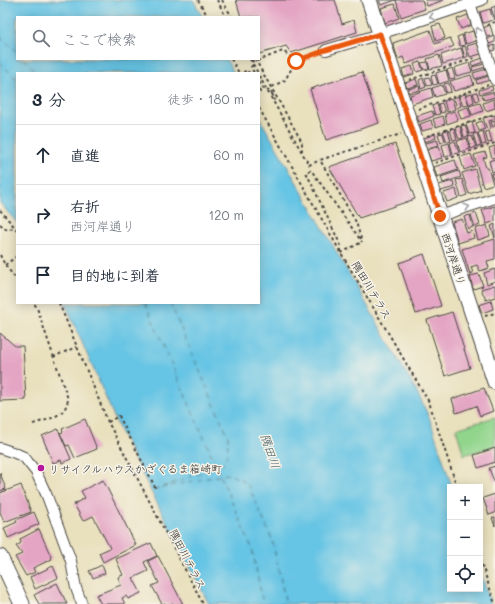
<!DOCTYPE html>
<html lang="ja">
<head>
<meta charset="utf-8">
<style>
  :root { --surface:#fff; --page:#f2f2f3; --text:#1f2937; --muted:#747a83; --line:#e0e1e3 }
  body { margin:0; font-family:Mali,"Klee One",sans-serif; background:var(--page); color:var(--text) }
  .controls { position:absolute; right:12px; bottom:12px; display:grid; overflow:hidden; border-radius:0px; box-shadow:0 2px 10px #0003 }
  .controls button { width:36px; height:36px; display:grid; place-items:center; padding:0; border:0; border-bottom:1px solid var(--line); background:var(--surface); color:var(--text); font:20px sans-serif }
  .stop { position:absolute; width:12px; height:12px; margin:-9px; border:3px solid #ea580c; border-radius:50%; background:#fff }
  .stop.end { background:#ea580c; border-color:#fff; box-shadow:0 1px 4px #0008 }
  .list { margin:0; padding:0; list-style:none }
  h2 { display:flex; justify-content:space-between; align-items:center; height:52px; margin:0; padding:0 16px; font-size:17px }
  h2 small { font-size:13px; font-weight:400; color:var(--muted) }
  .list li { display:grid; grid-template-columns:26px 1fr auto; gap:12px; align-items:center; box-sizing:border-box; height:60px; padding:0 16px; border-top:1px solid var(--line) }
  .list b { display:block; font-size:15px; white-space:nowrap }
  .list p { margin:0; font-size:13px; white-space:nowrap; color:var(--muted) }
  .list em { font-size:13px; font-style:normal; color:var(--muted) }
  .icon { flex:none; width:22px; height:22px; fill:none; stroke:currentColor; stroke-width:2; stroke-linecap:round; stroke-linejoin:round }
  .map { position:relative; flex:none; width:495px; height:604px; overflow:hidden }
  .search { position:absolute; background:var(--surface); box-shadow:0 2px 10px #0003; left:16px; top:16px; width:244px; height:44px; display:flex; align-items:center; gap:10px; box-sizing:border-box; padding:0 14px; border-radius:0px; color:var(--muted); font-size:15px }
  .panel { position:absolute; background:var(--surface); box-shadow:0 2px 10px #0003; left:16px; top:72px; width:244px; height:232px; border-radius:0px }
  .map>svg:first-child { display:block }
</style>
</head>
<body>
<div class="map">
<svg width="495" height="604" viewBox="0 0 495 604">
  <rect width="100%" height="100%" fill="#f7f3e8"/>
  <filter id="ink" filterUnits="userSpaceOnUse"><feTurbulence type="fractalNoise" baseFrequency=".025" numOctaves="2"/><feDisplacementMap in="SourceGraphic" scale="8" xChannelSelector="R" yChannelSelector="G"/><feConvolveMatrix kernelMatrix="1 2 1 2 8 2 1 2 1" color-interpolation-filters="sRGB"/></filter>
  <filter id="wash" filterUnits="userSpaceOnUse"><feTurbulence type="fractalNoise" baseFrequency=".012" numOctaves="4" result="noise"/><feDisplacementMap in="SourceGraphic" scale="16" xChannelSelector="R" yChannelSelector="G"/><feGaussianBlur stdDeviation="0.9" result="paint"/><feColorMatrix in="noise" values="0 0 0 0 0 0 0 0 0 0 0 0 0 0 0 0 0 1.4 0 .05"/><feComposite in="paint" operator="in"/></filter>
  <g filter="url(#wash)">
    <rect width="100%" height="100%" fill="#e9e0bd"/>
    <polygon fill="#91d58d" stroke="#5e805c" points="495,417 495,446 464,455 456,429"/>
    <g fill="#66c4e4" stroke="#487888">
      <polygon points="0,0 193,0 203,17 17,17 17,59 226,59 234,73 17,73 17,223 0,203"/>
      <polygon points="259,117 417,392 429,417 452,487 450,487 450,589 480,589 480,571 491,604 209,604 121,433 65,303 259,303"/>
    </g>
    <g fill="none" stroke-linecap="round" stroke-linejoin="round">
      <g stroke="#3d5962" stroke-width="1" stroke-dasharray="5 4" stroke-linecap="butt">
        <polyline points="0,36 17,52"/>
        <polyline points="24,59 37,73"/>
        <polyline points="0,62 17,80"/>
        <polyline points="145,303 252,548 263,604"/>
        <path d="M 170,303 L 228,436 C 228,447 228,456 222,466 L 156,489 L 227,474 L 241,479 L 248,485 L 272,539 L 286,604"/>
      </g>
    </g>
    <g id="blocks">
      <g fill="#e4a5c4">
        <polygon points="236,0 335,0 342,24 354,20 357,32 291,53 286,46 259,54 259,17 241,17"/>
        <polygon points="379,0 422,0 425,9 401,17 396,0 381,5"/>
        <polygon points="425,0 444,0 427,6"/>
        <polygon points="395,4 399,18 385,23 381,8"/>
        <polygon points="495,6 495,20 491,8"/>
        <polygon points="490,9 493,20 483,23 480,12"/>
        <polygon points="468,15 471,25 461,29 457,19"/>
        <polygon points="440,24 445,38 436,41 432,26"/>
        <polygon points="490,25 493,35 487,37 483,28"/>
        <polygon points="430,30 435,44 450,38 454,46 406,64 403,57 398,59 393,43"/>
        <polygon points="473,31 476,41 466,44 463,34"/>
        <polygon points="462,35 465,45 460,46 457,37"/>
        <polygon points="495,36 495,42 489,44 487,39"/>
        <polygon points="477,43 481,54 470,57 467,46"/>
        <polygon points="495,45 495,50 491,51 489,47"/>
        <polygon points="465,46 468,56 465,58 462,47"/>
        <polygon points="461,48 464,58 443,64 441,55"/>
        <polygon points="439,55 442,66 430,69 427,59"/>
        <polygon points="483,58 484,62 472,66 471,62"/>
        <polygon points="420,62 423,70 417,72 414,64"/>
        <polygon points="427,62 429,69 424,70 421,63"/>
        <polygon points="469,63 472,72 456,76 454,68"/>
        <polygon points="485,64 486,67 473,71 472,67"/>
        <polygon points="412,66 414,74 404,77 402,69"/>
        <polygon points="452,68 455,78 450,79 447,70"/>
        <polygon points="487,69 488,75 475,79 473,73"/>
        <polygon points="446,70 449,81 439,84 436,73"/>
        <polygon points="362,72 379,123 326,140 310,89"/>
        <polygon points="435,75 438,84 433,85 431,76"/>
        <polygon points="471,75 474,85 454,91 450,81"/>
        <polygon points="489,76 490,80 477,84 476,80"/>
        <polygon points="429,77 432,85 427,86 425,78"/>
        <polygon points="423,78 426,87 421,89 419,80"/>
        <polygon points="416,79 418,85 407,88 405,83"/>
        <polygon points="449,83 451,92 446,93 444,84"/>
        <polygon points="442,85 445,94 435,97 432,88"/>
        <polygon points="419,86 420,90 409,93 408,89"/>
        <polygon points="492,86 493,90 480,94 479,90"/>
        <polygon points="431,88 433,97 412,104 410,95"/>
        <polygon points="477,92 479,100 476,101 473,93"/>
        <polygon points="493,92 495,97 484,100 482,95"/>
        <polygon points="472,93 474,102 469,104 466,95"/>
        <polygon points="465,94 469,105 463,106 459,96"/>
        <polygon points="458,96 461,106 457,108 454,98"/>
        <polygon points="452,99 455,109 447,112 444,101"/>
        <polygon points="494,99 495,108 486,111 483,103"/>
        <polygon points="442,103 445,112 441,113 438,104"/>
        <polygon points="480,103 483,111 472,115 469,106"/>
        <polygon points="437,104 440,114 435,115 432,106"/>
        <polygon points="468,107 471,116 461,119 458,110"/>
        <polygon points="432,111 434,116 419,122 417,116"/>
        <polygon points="455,111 458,120 447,124 445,114"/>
        <polygon points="495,115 495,119 489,121 491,128 487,129 483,118"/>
        <polygon points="443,116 445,124 436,127 433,119"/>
        <polygon points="431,120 433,128 422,131 420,124"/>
        <polygon points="482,121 485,129 479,131 476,123"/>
        <polygon points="495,121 495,126 493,127 491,122"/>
        <polygon points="472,122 475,133 469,134 466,124"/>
        <polygon points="465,125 469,136 464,137 461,126"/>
        <polygon points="460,126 463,138 459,139 455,128"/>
        <polygon points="454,128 457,139 453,140 450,129"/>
        <polygon points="448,130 451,141 447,142 443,131"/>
        <polygon points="483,131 486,144 482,145 478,133"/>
        <polygon points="489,131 492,142 488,143 485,132"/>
        <polygon points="443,133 445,141 441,143 438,134"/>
        <polygon points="477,133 481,146 477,147 473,134"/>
        <polygon points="435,134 436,138 425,142 424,138"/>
        <polygon points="472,136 476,147 471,149 468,137"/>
        <polygon points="467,138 470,149 460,152 457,141"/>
        <polygon points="437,140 439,145 427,148 426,143"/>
        <polygon points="455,141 459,153 453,154 450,143"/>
        <polygon points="449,143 452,155 445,157 442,145"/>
        <polygon points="395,144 415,199 359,218 329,167"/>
        <polygon points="439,146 442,158 431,161 427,150"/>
        <polygon points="495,146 495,157 492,158 489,148"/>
        <polygon points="485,152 487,157 483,158 486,168 488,168 493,184 483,187 474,155"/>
        <polygon points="471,154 475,166 464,170 460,157"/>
        <polygon points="495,159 495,171 492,172 489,161"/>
        <polygon points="455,160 458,170 437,177 434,167"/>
        <polygon points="475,169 481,190 469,194 462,173"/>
        <polygon points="459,171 461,177 443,183 441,177"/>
        <polygon points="495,173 495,184 491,174"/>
        <polygon points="462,179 467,195 461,197 456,180"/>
        <polygon points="453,181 455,187 441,191 439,185"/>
        <polygon points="456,189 458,198 447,202 444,193"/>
        <polygon points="495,206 495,221 487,224 482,210"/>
        <polygon points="476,213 480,225 475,227 471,215"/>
        <polygon points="470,215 473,227 468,229 464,217"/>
        <polygon points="462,219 467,233 472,231 474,238 458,243 452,222"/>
        <polygon points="495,224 495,238 491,226"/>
        <polygon points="487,225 490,236 478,240 475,229"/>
        <polygon points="495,239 495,259 487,261 489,268 480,271 477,265 471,267 473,273 470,274 462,249"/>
        <polygon points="424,254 441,306 416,314 399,263"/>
        <polygon points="495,269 495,281 487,284 484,273"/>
        <polygon points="479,274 483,286 473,289 470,276"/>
        <polygon points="495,285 495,297 486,300 481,289"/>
        <polygon points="491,301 493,309 482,313 479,305"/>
        <polygon points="452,312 470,368 445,376 427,320"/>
        <polygon points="0,333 15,346 23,346 26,400 0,401"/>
        <polygon points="484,388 493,411 480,416 476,406 456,413 452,399"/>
        <polygon points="85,419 97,449 75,458 69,445 66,446 60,433 63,432 62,429"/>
        <polygon points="58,429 71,459 62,463 61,460 53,463 42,436"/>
        <polygon points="495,448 495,462 478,468 474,455"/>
        <polygon points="495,466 495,484 489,468"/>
        <polygon points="0,473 6,489 0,491"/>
        <polygon points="103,480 136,545 103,562 99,553 110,548 93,516 83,521 74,504 85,498 81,491"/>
        <polygon points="21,485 31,512 4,522 0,512 0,493"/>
        <polygon points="495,494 495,513 489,515 483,498"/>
        <polygon points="34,512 39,524 8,538 4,528 17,522 16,520"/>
        <polygon points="495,517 495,526 492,518"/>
        <polygon points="39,529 52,559 33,568 35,572 26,576 15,557 22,554 16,546 21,543 20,539"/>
        <polygon points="151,543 157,556 144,562 148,571 133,578 141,593 128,599 126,596 122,598 125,604 101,604 96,595 121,585 118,577 123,575 116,559"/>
        <polygon points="158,556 183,604 166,604 165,603 162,604 152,586 159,583 148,561"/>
        <polygon points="102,565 105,573 93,578 89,571"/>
        <polygon points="53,566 58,578 35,589 30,577"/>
        <polygon points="57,583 67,604 39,604 34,595"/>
      </g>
    </g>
  </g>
  <g filter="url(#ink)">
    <use href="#blocks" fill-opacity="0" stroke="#484641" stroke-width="1"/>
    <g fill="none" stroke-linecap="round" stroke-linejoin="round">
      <g stroke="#484641" stroke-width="12">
        <g id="street">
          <polyline points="469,0 495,80"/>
          <polyline points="326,50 380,34 482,0"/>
          <polyline points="440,216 495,198"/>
          <polyline points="0,448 15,453 24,457 36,472 47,496 71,561 76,588 82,604"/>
        </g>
      </g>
      <g stroke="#484641" stroke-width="17">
        <g id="secondary">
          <polyline points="369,0 495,382"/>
          <polyline points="0,557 22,604"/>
        </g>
      </g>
      <g stroke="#484641" stroke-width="2" stroke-dasharray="3 3" stroke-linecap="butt">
        <polyline points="198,0 208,17"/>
        <polyline points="217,0 226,17"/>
        <polyline points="222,0 232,17"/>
        <polyline points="487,25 495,22"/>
        <polyline points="231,59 239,73"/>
        <polyline points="250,59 258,73"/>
        <polyline points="255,59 302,142 302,151"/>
        <polyline points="257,61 283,51 296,61 317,53"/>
        <polyline points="252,62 253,61 252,59"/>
        <polyline points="253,65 251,67 254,73"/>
        <polyline points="244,73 244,72 247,70 249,73"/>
        <polyline points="259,76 309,165 320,160"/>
        <polyline points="409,80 477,57"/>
        <polyline points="259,82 264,89 266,88"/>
        <polyline points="272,87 285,80 296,61"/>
        <polyline points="259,90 260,92 259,93"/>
        <polyline points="267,91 270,89 272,94 275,93"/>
        <polyline points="272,94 275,99 273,100"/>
        <polyline points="259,108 341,253 429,402 457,487"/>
        <polyline points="418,109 488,85"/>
        <polyline points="427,136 495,114"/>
        <polyline points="435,163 495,143"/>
        <polyline points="0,210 17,230"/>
        <polyline points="0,224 7,230 15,227"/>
        <polyline points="361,239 356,222 320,160 401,134"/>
        <polyline points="341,252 341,246 306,172 311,170 362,242"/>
        <polyline points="341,253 362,242"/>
        <polyline points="0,255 5,265 17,280"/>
        <polyline points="5,265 17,256"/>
        <polyline points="59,303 108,422 203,604"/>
        <polyline points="485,316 495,313"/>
        <polyline points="53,357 76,347"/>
        <polyline points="108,422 119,416 156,489"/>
        <path d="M 33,424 C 48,419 66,417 68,399 L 37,308 L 34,303"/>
        <polyline points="480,559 495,604"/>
      </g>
      <use href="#street" stroke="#fff" stroke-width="10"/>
      <use href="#secondary" stroke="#fff" stroke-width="15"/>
    </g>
    <defs><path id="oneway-chevron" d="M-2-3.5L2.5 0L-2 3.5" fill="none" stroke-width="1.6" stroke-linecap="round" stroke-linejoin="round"/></defs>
    <g stroke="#a0a0a0">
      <use href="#oneway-chevron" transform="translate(432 17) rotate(162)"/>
      <use href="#oneway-chevron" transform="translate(478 30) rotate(-108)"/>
      <use href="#oneway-chevron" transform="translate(467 207) rotate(-18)"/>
    </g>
  </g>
  <g fill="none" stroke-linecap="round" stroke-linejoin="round" filter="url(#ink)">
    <polyline stroke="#ea580c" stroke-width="5" points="296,61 326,50 380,34 440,216"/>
  </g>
  <circle fill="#b5179e" stroke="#f7f3e8" stroke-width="1.5" cx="41" cy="468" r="4"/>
  <g text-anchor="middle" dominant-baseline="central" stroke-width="3" stroke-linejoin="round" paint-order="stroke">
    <g font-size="11" fill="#2b2b2b" stroke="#f7f3e8">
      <text transform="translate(454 259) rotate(72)">西河岸通り</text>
      <text transform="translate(372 290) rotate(59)">隅田川テラス</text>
      <text transform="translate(188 559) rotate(63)">隅田川テラス</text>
    </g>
    <g font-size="11" fill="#2b2b2b" stroke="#f7f3e8" text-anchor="start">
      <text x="49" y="468">リサイクルハウスかざぐるま箱崎町</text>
    </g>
    <g font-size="12" font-style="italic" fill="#3d5962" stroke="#f7f3e8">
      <text transform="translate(271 451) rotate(71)">隅田川</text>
    </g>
  </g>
</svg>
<div class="controls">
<button>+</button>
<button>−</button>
<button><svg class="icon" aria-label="locate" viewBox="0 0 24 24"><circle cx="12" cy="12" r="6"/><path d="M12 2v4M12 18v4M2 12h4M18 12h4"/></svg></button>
</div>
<div class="stop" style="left:296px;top:61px"></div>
<div class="stop end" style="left:440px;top:216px"></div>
<div class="search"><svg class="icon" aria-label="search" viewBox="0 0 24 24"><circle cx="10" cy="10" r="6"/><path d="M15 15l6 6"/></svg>ここで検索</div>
<section class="panel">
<h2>3 分<small>徒歩 · 180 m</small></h2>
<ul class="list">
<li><svg class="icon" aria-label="ahead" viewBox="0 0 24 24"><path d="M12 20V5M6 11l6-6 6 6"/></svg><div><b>直進</b></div><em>60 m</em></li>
<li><svg class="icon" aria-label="right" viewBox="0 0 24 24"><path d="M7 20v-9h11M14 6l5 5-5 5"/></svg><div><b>右折</b><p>西河岸通り</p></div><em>120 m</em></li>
<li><svg class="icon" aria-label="arrive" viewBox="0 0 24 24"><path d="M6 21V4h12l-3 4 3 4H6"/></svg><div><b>目的地に到着</b></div></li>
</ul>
</section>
</div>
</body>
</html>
